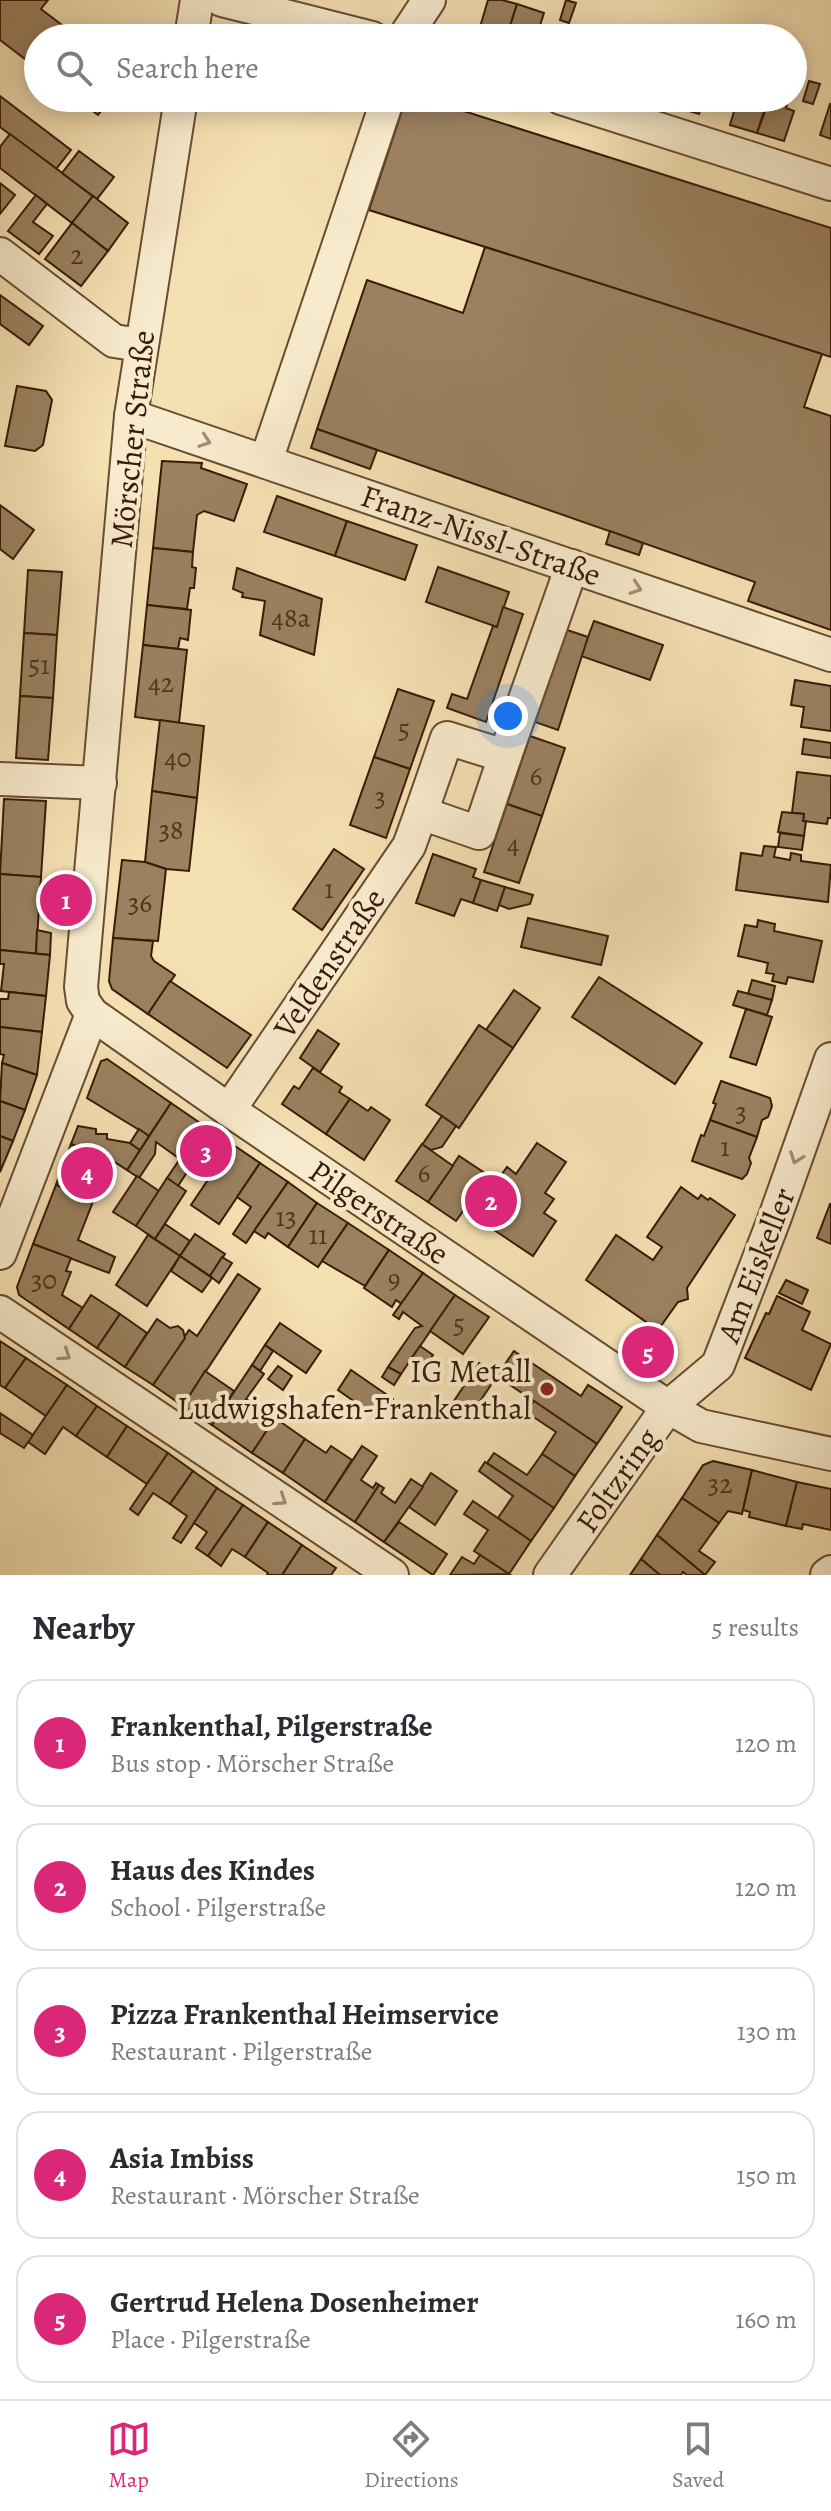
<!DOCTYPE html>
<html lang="en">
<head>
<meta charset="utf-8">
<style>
  :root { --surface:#fff; --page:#f7f7f7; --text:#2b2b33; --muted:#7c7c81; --line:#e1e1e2; --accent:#db2777 }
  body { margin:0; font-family:Alegreya,serif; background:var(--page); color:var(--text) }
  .you { position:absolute; left:508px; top:716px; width:28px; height:28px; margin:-20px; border:6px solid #fff; border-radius:50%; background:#1a73e8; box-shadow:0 0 0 12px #1a73e833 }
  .badge { display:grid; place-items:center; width:52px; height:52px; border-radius:50%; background:var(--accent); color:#fff; font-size:26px; font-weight:700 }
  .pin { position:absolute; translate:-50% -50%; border:4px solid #fff; box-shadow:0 2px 8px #0006 }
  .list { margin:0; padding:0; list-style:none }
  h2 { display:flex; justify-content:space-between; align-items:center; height:104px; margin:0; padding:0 32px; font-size:34px }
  h2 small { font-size:26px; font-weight:400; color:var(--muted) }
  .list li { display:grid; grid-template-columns:52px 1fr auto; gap:24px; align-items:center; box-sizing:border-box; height:128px; margin:0 16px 16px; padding:0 16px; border:2px solid var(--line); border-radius:24px }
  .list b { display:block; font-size:30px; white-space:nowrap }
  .list p { margin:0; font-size:26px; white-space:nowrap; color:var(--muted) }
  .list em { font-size:26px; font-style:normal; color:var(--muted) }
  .icon { flex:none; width:44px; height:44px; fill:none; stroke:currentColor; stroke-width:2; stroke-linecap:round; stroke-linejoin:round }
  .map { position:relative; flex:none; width:831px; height:1575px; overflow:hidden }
  .search { position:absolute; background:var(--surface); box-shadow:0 4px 20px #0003; left:24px; right:24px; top:24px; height:88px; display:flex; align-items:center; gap:20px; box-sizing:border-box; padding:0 28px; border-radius:44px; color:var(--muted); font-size:30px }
  .sheet { height:824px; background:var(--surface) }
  nav { display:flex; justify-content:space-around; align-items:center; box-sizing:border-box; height:112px; border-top:2px solid var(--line); background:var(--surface); font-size:22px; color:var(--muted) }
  nav a { display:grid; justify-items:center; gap:4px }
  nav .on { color:var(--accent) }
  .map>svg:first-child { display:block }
</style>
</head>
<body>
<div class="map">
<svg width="831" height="1575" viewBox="0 0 831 1575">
  <rect width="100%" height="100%" fill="#f5e0b2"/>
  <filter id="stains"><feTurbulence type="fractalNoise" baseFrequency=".0025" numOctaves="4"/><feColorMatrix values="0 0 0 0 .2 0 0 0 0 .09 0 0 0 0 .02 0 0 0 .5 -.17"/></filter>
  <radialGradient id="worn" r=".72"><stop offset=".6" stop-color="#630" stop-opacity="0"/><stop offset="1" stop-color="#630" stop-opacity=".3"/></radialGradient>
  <g fill="#9b8160" stroke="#391b07" stroke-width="2">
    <polygon points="0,0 48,0 41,9 79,38 38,38 38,69 0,40"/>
    <polygon points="488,0 502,0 517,4 507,36 480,27"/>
    <polygon points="566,0 576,3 569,23 560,20"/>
    <polygon points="517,4 544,13 536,38 507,36"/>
    <polygon points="809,81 820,84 813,104 803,101"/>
    <polygon points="0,96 71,150 56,169 0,127"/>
    <polygon points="75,98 112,98 98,115"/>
    <polygon points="406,98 423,98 831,228 831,357 369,210"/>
    <polygon points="675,98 704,98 699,114 672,106"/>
    <polygon points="738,98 755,98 767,102 757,133 730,125"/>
    <polygon points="770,98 789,98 786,108 794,111 784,141 757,133"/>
    <polygon points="830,104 831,105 831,139 820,135"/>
    <polygon points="10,134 93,196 72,223 0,168 0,147"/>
    <polygon points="79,151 114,177 97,199 62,173"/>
    <polygon points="0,183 15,195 0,214"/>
    <polygon points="36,195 47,204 33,222 53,236 39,254 8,231"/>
    <polygon points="93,196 128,223 108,251 72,223"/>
    <polygon points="72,223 108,251 81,286 45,259"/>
    <polygon points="485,247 822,354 804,407 831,416 831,630 748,601 755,582 317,429 367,280 463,313"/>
    <polygon points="0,295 43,326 29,345 0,324"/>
    <polygon points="17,386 46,391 52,400 43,445 35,451 5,446"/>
    <polygon points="317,429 377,450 370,469 311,448"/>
    <polygon points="162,461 202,463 201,468 247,484 234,521 204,511 197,515 193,552 153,548"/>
    <polygon points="277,496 347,521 335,556 264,532"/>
    <polygon points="0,505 34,530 13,559 0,549"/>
    <polygon points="347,521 417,545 405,580 335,556"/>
    <polygon points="610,531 643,543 639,555 606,544"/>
    <polygon points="153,548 193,552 192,567 196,568 194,588 190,588 187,609 147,605"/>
    <polygon points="438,567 509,592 497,627 426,602"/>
    <polygon points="237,568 322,599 314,655 260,635 265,601 242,597 243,593 233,589"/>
    <polygon points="28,570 62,572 57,635 24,633"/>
    <polygon points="147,605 191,610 188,640 180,638 178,649 143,645"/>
    <polygon points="503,607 523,614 486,722 447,708 452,694 467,699 493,626 497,627"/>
    <polygon points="594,621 663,645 650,680 581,656"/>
    <polygon points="567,630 588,637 558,730 535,722"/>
    <polygon points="24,633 57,635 53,698 20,696"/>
    <polygon points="143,645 187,650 179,723 135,717"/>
    <polygon points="795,680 831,686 831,731 801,727 804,707 791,705"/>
    <polygon points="398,689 434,701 410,769 374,757"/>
    <polygon points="20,696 53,698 48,760 16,758"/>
    <polygon points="160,720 204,726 197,798 152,791"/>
    <polygon points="530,736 565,748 542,816 507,804"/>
    <polygon points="804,739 831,743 831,758 802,754"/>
    <polygon points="374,757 410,769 386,838 350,825"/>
    <polygon points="797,772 831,776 831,818 828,818 827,824 803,821 804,814 792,813"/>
    <polygon points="152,791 197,798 189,871 166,869 145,862"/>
    <polygon points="4,799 46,801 41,877 0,874"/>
    <polygon points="507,804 542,816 519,883 484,872"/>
    <polygon points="782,812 804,814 803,821 806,821 804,836 778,832"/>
    <polygon points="780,833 804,836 802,850 778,847"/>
    <polygon points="764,846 776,847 774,857 790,860 791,853 801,855 801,861 831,865 828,902 736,890 741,853 762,856"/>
    <polygon points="334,849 364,869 322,930 293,909"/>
    <polygon points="433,854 476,869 473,877 481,880 473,903 461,899 454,916 416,903"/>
    <polygon points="122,860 145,862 166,869 158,941 113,938"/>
    <polygon points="0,874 41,877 36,954 0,950"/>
    <polygon points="481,880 505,887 497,911 473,903"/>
    <polygon points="505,887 533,895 530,904 509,909 499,905"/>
    <polygon points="528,918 608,936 601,965 521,947"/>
    <polygon points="758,920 775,924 774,931 822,941 813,982 788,977 786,984 772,981 774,974 766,973 768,963 738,956 745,925 757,927"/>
    <polygon points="37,930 51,933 50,955 36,954"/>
    <polygon points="113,938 153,941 151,956 154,961 175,975 148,1014 112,989 109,981"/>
    <polygon points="0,950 50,955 46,996 1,991 4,964 0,964"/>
    <polygon points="599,977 702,1043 675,1084 572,1017"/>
    <polygon points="752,980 775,986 772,1000 748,994"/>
    <polygon points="170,981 251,1035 227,1068 148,1014"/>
    <polygon points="514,990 540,1008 513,1048 486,1030"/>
    <polygon points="738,991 772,1000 767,1015 733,1005"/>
    <polygon points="9,992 46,996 42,1032 0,1027 0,999 8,999"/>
    <polygon points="746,1009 772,1017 756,1065 730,1057"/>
    <polygon points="479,1025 513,1048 459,1128 426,1105"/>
    <polygon points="0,1027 42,1032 37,1075 2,1063 4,1055 0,1054"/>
    <polygon points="318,1030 339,1044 320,1072 300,1058"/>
    <polygon points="107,1059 171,1103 149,1136 87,1098 101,1061"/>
    <polygon points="2,1063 37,1075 25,1110 0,1101"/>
    <polygon points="313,1068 342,1087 339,1092 350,1099 326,1134 282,1104 294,1086 299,1089"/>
    <polygon points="721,1081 770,1098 772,1106 768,1117 762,1120 757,1137 710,1120 716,1104 713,1103"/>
    <polygon points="350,1099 368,1111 371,1107 390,1120 364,1160 326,1134"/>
    <polygon points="0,1101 25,1110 13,1141 0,1136"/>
    <polygon points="171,1103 203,1125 180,1159 156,1142 155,1154 139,1178 127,1170"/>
    <polygon points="442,1116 456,1126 442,1147 431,1150 422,1145"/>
    <polygon points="710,1120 757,1137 749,1158 751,1163 747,1174 742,1179 692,1161 701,1135 704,1136"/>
    <polygon points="203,1125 232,1144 209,1178 191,1166 178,1186 167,1178"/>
    <polygon points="78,1126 96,1129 96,1134 107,1134 107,1139 130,1143 140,1150 127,1170 110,1159 71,1144"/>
    <polygon points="139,1129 149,1136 140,1150 130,1143"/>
    <polygon points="0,1136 13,1141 0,1172"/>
    <polygon points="537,1143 566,1162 545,1193 554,1199 544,1213 556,1221 533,1256 464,1210 456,1221 428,1202 459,1156 497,1181 507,1167 516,1174"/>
    <polygon points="71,1144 110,1159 106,1171 111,1173 106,1186 101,1184 95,1200 56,1185"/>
    <polygon points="232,1144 260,1163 219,1224 191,1205"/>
    <polygon points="422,1144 453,1166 428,1202 396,1181"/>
    <polygon points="260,1163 288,1182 246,1243 233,1234 251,1207 237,1197"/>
    <polygon points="137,1176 159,1191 136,1226 113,1212"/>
    <polygon points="167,1178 186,1191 155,1239 136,1226"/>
    <polygon points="288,1182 317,1203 288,1247 268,1233 265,1238 254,1231"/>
    <polygon points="56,1185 94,1199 78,1240 115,1257 109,1273 33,1244"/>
    <polygon points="681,1187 698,1199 701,1195 708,1200 710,1198 735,1215 687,1288 688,1299 678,1302 653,1337 641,1328 646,1322 586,1280 616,1235 653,1260 662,1247 647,1237"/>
    <polygon points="317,1203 348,1223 318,1267 288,1247"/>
    <polygon points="830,1204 831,1204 831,1244 817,1238"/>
    <polygon points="348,1223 389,1250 365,1286 322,1261"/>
    <polygon points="165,1224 190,1241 180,1256 155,1239"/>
    <polygon points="195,1234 225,1254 210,1276 180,1256"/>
    <polygon points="148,1235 180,1256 147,1306 116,1285"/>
    <polygon points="33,1244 71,1258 66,1271 71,1272 62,1295 83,1308 69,1329 19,1295 17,1287"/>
    <polygon points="389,1250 423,1273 402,1304 396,1300 392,1307 364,1288"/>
    <polygon points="180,1256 212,1278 202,1292 171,1271"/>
    <polygon points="222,1257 232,1263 219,1283 210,1276"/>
    <polygon points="423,1273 455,1295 401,1374 388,1367 415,1328 422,1326 403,1312 399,1319 393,1315"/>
    <polygon points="238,1274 260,1289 183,1406 153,1385 189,1330 197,1336"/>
    <polygon points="786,1280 808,1290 802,1304 779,1293"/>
    <polygon points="91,1295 120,1314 97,1348 69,1329"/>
    <polygon points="455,1295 489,1317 463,1354 430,1331"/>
    <polygon points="777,1296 810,1312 802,1330 831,1344 811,1390 745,1358 766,1313 769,1314"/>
    <polygon points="120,1314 147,1333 125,1367 97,1348"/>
    <polygon points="157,1319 170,1328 178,1326 183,1330 185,1338 153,1385 125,1367"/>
    <polygon points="280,1323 321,1351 306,1373 265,1345"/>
    <polygon points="0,1341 26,1358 5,1388 0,1385"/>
    <polygon points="265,1345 273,1351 260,1371 252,1365"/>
    <polygon points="420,1346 433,1355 424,1368 411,1359"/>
    <polygon points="514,1351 581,1396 588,1385 622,1407 597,1444 497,1376"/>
    <polygon points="26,1358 67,1385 46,1416 5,1388"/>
    <polygon points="479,1363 497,1376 470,1416 452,1404"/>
    <polygon points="252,1365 264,1374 246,1399 275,1418 252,1453 212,1425"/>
    <polygon points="278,1366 292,1376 283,1390 268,1379"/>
    <polygon points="388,1367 401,1374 394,1385 382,1377"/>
    <polygon points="351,1370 393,1399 379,1419 338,1390"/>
    <polygon points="205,1371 234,1391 212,1425 183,1406"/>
    <polygon points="67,1385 97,1406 76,1436 63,1427 45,1454 28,1442"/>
    <polygon points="534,1401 597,1444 575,1476 542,1454 556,1432 526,1412"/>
    <polygon points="97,1406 127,1426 107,1457 76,1436"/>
    <polygon points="0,1413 33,1435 24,1448 0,1433"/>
    <polygon points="275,1418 305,1439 283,1473 252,1453"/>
    <polygon points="127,1426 168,1453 147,1484 107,1457"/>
    <polygon points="305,1439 326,1453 331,1446 352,1460 325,1502 283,1473"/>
    <polygon points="362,1446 377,1456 361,1480 373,1488 376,1483 379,1485 355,1522 325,1502"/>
    <polygon points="168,1453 193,1471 170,1504 153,1493 138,1515 130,1509"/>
    <polygon points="494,1453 527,1475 542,1454 575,1476 554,1508 487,1463"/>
    <polygon points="713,1461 752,1470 742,1514 728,1511 719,1523 682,1498 703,1465"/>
    <polygon points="485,1462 554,1508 531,1541 498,1518 513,1496 479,1471"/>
    <polygon points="752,1470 797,1482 786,1526 749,1517 750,1512 743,1510"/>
    <polygon points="193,1471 217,1488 181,1543 173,1538 187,1516 170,1504"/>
    <polygon points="431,1473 457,1491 435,1525 409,1507"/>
    <polygon points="411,1479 423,1487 384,1542 355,1522 379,1485 384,1488 381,1493 395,1503"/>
    <polygon points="797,1482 831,1489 831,1530 803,1524 802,1529 786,1526"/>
    <polygon points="217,1488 243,1505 208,1556 196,1548 207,1532 194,1523"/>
    <polygon points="682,1498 719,1523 699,1551 715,1562 705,1575 657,1535"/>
    <polygon points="473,1501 531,1541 509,1574 474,1551 488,1530 464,1514"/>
    <polygon points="243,1505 268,1522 245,1557 232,1549 221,1566 208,1556"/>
    <polygon points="268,1522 302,1545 282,1575 267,1575 268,1573 245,1557"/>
    <polygon points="399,1522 447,1554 433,1575 384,1542"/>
    <polygon points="657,1535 705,1575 687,1575 683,1572 681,1575 660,1575 641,1559"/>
    <polygon points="302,1545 336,1568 331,1575 282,1575"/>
    <polygon points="480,1555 509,1574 450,1575 462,1557 474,1564"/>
    <polygon points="641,1559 660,1575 630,1575"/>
  </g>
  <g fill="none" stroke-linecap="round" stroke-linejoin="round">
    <g stroke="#684c32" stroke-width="36">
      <g id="minor">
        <polyline points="222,0 372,38"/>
        <polyline points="191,38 197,0"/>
        <polyline points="404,38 429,0"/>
        <polyline points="181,98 131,416 81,987 83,1001 92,1014 229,1110 668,1407 701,1426 831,1454"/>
        <polyline points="561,98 831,184"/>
        <polyline points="0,254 114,341 141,345"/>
        <polyline points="131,416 831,655"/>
        <polyline points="266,461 388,98"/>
        <polyline points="0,779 100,783"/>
        <polyline points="421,813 447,738 505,756 572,566"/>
        <polyline points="229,1110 409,846 421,813 479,833 505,756"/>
        <polyline points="0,1253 92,1014"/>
        <polyline points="0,1312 392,1575"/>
        <polyline points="550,1575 668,1407 718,1365 775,1217 831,1059"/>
        <polyline points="827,1575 831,1572"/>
      </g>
    </g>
    <use href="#minor" stroke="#f8ebcd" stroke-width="32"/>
  </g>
  <defs><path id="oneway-chevron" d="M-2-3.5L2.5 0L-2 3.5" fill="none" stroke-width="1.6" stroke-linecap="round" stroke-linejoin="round" transform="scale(2)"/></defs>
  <g stroke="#a28d74">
    <use href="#oneway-chevron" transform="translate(205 441) rotate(19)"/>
    <use href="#oneway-chevron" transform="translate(636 588) rotate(19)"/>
    <use href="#oneway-chevron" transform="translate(796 1158) rotate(110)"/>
    <use href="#oneway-chevron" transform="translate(65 1355) rotate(34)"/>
    <use href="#oneway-chevron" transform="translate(281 1500) rotate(34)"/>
  </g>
  <circle fill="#8f2418" stroke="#f8ebcd" stroke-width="3" cx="547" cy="1389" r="8"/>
  <g text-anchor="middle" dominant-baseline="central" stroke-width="8" stroke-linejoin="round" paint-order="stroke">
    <g font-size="28" fill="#52341d">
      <text x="77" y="255">2</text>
      <text x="291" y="618">48a</text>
      <text x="39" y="665">51</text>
      <text x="161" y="683">42</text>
      <text x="404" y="729">5</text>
      <text x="178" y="758">40</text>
      <text x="536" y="776">6</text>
      <text x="380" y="797">3</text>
      <text x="171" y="830">38</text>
      <text x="513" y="844">4</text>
      <text x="329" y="889">1</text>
      <text x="140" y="903">36</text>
      <text x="741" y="1112">3</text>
      <text x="725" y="1147">1</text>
      <text x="424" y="1173">6</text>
      <text x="286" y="1217">13</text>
      <text x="318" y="1235">11</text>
      <text x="394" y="1279">9</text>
      <text x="44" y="1280">30</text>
      <text x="459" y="1324">5</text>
      <text x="720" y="1484">32</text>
    </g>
    <g font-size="32" fill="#391b07" stroke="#f8ebcd">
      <text transform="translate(132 439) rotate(-84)">Mörscher Straße</text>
      <text transform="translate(481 535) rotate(19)">Franz-Nissl-Straße</text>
      <text transform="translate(329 963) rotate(-56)">Veldenstraße</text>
      <text transform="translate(379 1212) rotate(34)">Pilgerstraße</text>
      <text transform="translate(756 1265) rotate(-69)">Am Eiskeller</text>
      <text transform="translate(617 1480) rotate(-55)">Foltzring</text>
    </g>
    <g font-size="32" fill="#391b07" stroke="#f8ebcd" text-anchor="end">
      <text x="531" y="1371">IG Metall<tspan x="531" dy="37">Ludwigshafen-Frankenthal</tspan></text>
    </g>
  </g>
  <rect width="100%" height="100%" filter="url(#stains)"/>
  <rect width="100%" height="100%" fill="url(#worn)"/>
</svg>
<div class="you"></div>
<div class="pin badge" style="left:66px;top:900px">1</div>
<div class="pin badge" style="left:491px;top:1201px">2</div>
<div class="pin badge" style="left:206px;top:1151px">3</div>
<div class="pin badge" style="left:87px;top:1173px">4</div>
<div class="pin badge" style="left:648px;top:1352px">5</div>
<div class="search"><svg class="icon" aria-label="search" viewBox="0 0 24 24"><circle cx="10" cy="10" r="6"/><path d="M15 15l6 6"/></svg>Search here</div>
</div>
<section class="sheet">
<h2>Nearby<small>5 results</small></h2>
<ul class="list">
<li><span class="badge">1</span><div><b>Frankenthal, Pilgerstraße</b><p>Bus stop · Mörscher Straße</p></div><em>120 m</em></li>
<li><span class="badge">2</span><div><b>Haus des Kindes</b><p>School · Pilgerstraße</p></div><em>120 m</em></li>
<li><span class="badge">3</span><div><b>Pizza Frankenthal Heimservice</b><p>Restaurant · Pilgerstraße</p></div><em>130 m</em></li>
<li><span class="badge">4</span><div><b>Asia Imbiss</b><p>Restaurant · Mörscher Straße</p></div><em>150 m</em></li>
<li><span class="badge">5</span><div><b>Gertrud Helena Dosenheimer</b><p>Place · Pilgerstraße</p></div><em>160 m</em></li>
</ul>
</section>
<nav>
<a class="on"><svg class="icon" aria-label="map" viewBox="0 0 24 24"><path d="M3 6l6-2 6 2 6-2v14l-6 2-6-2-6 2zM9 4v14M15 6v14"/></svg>Map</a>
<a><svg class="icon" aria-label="directions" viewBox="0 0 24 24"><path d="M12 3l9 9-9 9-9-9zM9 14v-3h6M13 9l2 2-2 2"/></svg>Directions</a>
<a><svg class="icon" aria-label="saved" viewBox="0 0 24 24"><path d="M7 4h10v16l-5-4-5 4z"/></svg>Saved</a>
</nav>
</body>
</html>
